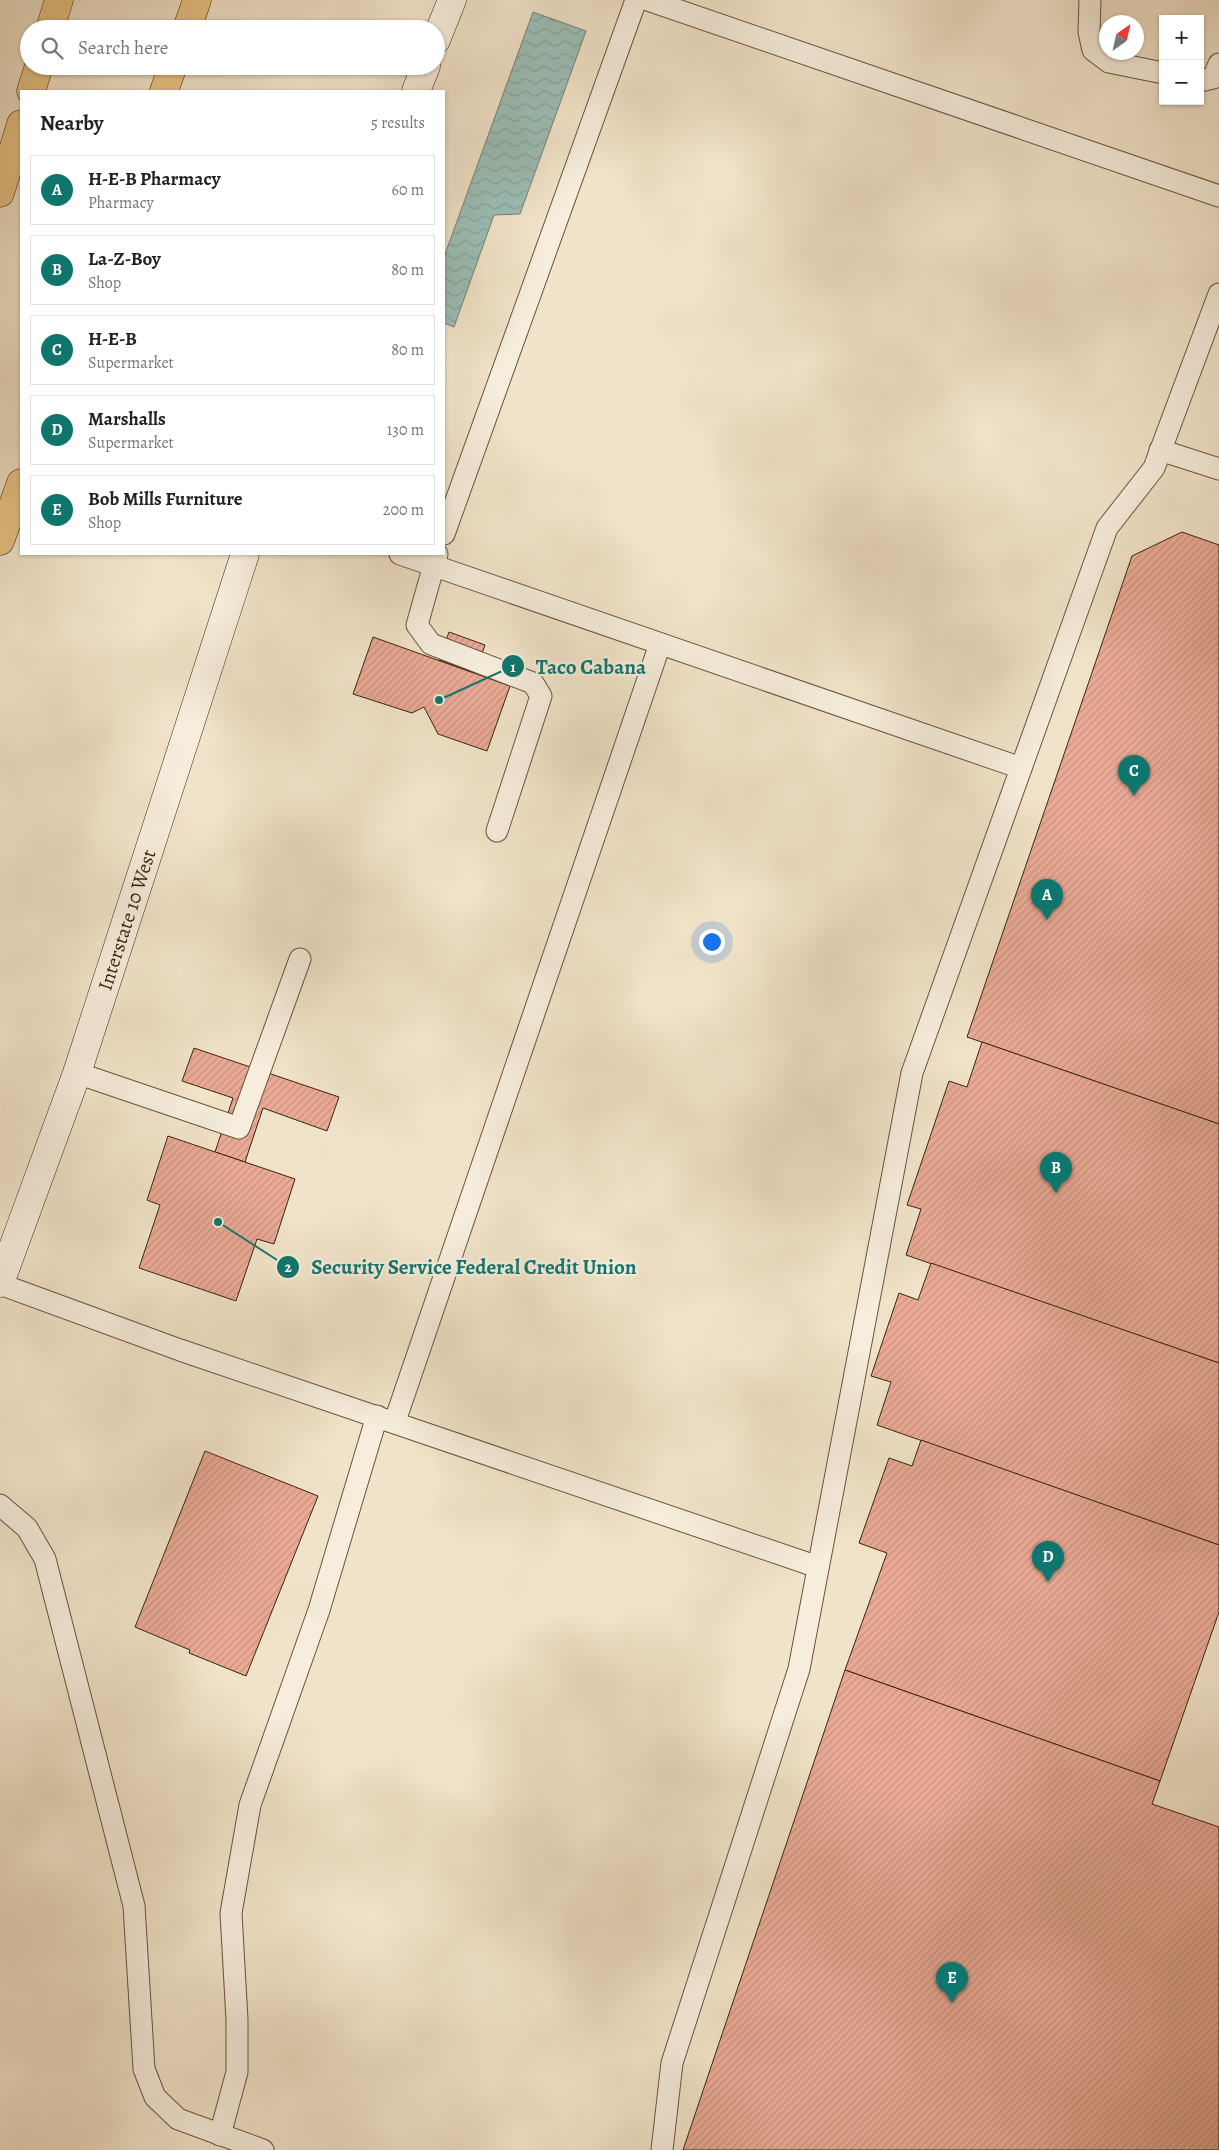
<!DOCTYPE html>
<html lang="en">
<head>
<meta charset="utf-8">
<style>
  :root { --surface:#fff; --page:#f2f2f2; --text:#222; --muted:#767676; --line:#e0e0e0; --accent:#0f766e }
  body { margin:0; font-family:Alegreya,serif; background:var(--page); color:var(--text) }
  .controls { position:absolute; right:15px; top:15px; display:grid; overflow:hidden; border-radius:0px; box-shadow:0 1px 4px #0004 }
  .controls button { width:45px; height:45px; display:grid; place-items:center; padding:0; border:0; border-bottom:1px solid var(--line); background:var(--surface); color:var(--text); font:25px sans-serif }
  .compass { position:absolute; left:1099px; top:15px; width:45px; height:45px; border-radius:50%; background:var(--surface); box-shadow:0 1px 4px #0004; rotate:34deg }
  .you { position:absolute; left:711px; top:941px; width:18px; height:18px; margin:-12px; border:4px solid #fff; border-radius:50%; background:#1a73e8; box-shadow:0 0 0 8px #1a73e833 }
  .badge { display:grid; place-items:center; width:32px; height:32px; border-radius:50%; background:var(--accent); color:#fff; font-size:16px; font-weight:700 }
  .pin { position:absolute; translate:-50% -41px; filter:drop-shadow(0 1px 2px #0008) }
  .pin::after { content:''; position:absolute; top:26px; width:18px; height:15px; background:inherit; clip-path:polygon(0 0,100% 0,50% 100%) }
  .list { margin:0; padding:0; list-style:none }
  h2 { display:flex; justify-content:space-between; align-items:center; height:65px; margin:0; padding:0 20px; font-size:21px }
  h2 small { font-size:16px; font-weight:400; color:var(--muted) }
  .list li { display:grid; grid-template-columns:32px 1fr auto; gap:15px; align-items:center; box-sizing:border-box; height:70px; margin:0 10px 10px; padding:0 10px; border:1px solid var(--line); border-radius:0px }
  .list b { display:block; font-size:19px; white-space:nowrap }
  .list p { margin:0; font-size:16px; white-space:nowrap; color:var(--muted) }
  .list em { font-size:16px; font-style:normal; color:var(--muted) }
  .icon { flex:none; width:28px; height:28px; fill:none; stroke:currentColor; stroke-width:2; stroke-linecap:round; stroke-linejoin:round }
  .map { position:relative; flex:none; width:1219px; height:2150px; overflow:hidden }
  .search { position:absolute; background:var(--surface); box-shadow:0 1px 4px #0004; left:20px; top:20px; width:425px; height:55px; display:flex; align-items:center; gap:12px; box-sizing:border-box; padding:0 18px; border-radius:28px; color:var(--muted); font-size:19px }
  .panel { position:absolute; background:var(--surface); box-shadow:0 1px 4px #0004; left:20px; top:90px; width:425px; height:465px; border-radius:0px }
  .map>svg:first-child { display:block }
</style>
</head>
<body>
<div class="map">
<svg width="1219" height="2150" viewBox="0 0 1219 2150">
  <defs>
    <pattern id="water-waves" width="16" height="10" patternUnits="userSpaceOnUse" patternTransform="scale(1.25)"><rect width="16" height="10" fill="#9bbeb6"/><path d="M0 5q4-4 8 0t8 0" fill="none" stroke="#86a39b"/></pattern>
    <pattern id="building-hatch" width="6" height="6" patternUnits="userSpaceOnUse" patternTransform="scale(1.25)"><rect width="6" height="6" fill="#eaaa96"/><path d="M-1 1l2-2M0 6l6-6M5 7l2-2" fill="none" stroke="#c99280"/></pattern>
  </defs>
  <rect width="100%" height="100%" fill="#f1e3c9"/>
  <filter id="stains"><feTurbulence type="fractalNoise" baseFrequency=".004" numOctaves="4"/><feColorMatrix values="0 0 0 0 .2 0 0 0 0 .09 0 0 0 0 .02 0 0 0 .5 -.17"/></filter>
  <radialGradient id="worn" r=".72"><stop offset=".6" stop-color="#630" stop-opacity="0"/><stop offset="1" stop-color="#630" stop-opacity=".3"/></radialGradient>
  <polygon fill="url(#water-waves)" stroke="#748173" points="533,12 586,31 520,214 494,215 454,327 444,323 444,257"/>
  <g fill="url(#building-hatch)" stroke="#39250e">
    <polygon points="1182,532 1219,545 1219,1124 967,1037 1132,556"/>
    <polygon points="449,632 485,645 475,673 439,660"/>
    <polygon points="373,637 510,686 487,751 438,734 424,707 412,713 353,694"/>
    <polygon points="982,1042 1219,1124 1219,1363 906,1255 921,1209 907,1205 949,1081 967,1087"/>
    <polygon points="194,1048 339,1097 327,1131 263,1108 245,1162 215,1152 233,1098 182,1081"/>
    <polygon points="168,1136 295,1179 274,1244 257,1239 236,1301 139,1268 160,1205 147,1200"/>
    <polygon points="931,1263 1219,1363 1219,1545 877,1425 891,1382 871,1376 899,1293 918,1300"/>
    <polygon points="921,1440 1219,1545 1219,1612 1160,1781 845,1670 887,1553 859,1543 889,1458 912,1466"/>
    <polygon points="205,1451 318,1496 246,1676 189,1653 190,1650 135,1627"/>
    <polygon points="845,1670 1160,1781 1152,1804 1219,1827 1219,2150 683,2150"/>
  </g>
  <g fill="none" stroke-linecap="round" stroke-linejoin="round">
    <g stroke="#67543d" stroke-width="23">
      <g id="lane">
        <polyline points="648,0 1219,196"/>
        <polyline points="1090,0 1089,32 1093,50 1109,62 1163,73"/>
        <polyline points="1200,81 1213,78 1219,64"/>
        <polyline points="1160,450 1219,469"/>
        <polyline points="444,534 636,0"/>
        <polyline points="400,554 1021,768"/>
        <polyline points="437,554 417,625 431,644 533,683 541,696 497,831"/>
        <polyline points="77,1073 239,1128 300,959"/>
        <polyline points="0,1284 180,1350 818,1567"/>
        <polyline points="395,1421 660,644"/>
        <polyline points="0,1505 27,1528 45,1559 134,1906 144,2069 155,2097 178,2119 263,2150"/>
        <polyline points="220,2135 237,2072 237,2020 231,1913 250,1805 319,1610 377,1416"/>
        <polyline points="662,2150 672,2063 799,1669 912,1073 1107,528 1154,468 1219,294"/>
      </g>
    </g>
    <g stroke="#39250e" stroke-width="29">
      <g id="secondary">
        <polyline points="436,40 452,0"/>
        <polyline points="416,91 426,66"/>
        <polyline points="0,1283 77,1073 245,554"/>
      </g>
    </g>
    <g stroke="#39250e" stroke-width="29">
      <g id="highway">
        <polyline points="50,29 59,0"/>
        <polyline points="187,29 197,0"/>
        <polyline points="31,91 39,66"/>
        <polyline points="164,91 173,66"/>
        <polyline points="0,193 21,124"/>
        <polyline points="0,541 21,483"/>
      </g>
    </g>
    <use href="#lane" stroke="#f6eddc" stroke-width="21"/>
    <use href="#secondary" stroke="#f6eddc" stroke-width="28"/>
    <use href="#highway" stroke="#e8c284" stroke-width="28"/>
  </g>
  <g text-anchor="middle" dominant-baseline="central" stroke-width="4.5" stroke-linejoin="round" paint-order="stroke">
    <g font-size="20" fill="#39250e" stroke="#f6eddc">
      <text transform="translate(127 920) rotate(-72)">Interstate 10 West</text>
    </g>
  </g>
  <path fill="none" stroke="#0f766e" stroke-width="2" d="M439 700L513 666M218 1222L288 1267"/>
  <g fill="#0f766e" stroke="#f6eddc" stroke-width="2">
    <circle cx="439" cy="700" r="5"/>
    <circle cx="218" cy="1222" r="5"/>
    <circle cx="513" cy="666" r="12"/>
    <circle cx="288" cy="1267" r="12"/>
  </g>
  <g font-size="15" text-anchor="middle" font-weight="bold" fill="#fff">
    <text x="513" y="672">1</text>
    <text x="288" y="1272">2</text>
  </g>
  <g font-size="21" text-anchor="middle" font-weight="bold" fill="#0f766e" stroke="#f6eddc" stroke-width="4.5" stroke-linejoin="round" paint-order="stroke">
    <text x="591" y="674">Taco Cabana</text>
    <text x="474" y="1274">Security Service Federal Credit Union</text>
  </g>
  <rect width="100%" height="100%" filter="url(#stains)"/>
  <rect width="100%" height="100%" fill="url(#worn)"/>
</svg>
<div class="controls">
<button>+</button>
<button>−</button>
</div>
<svg class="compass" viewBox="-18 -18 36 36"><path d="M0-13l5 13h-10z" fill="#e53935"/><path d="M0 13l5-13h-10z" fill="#767676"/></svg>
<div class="you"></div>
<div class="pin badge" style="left:1047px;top:920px">A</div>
<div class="pin badge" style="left:1056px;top:1193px">B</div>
<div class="pin badge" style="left:1134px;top:796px">C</div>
<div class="pin badge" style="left:1048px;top:1582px">D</div>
<div class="pin badge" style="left:952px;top:2003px">E</div>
<div class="search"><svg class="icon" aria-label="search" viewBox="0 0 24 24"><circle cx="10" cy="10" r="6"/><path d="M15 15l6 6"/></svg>Search here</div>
<section class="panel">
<h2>Nearby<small>5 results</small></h2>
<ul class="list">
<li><span class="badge">A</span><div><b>H-E-B Pharmacy</b><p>Pharmacy</p></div><em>60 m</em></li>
<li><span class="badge">B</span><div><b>La-Z-Boy</b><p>Shop</p></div><em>80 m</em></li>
<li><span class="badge">C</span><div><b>H-E-B</b><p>Supermarket</p></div><em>80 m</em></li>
<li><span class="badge">D</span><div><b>Marshalls</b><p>Supermarket</p></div><em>130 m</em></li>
<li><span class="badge">E</span><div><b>Bob Mills Furniture</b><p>Shop</p></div><em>200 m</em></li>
</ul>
</section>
</div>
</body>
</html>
